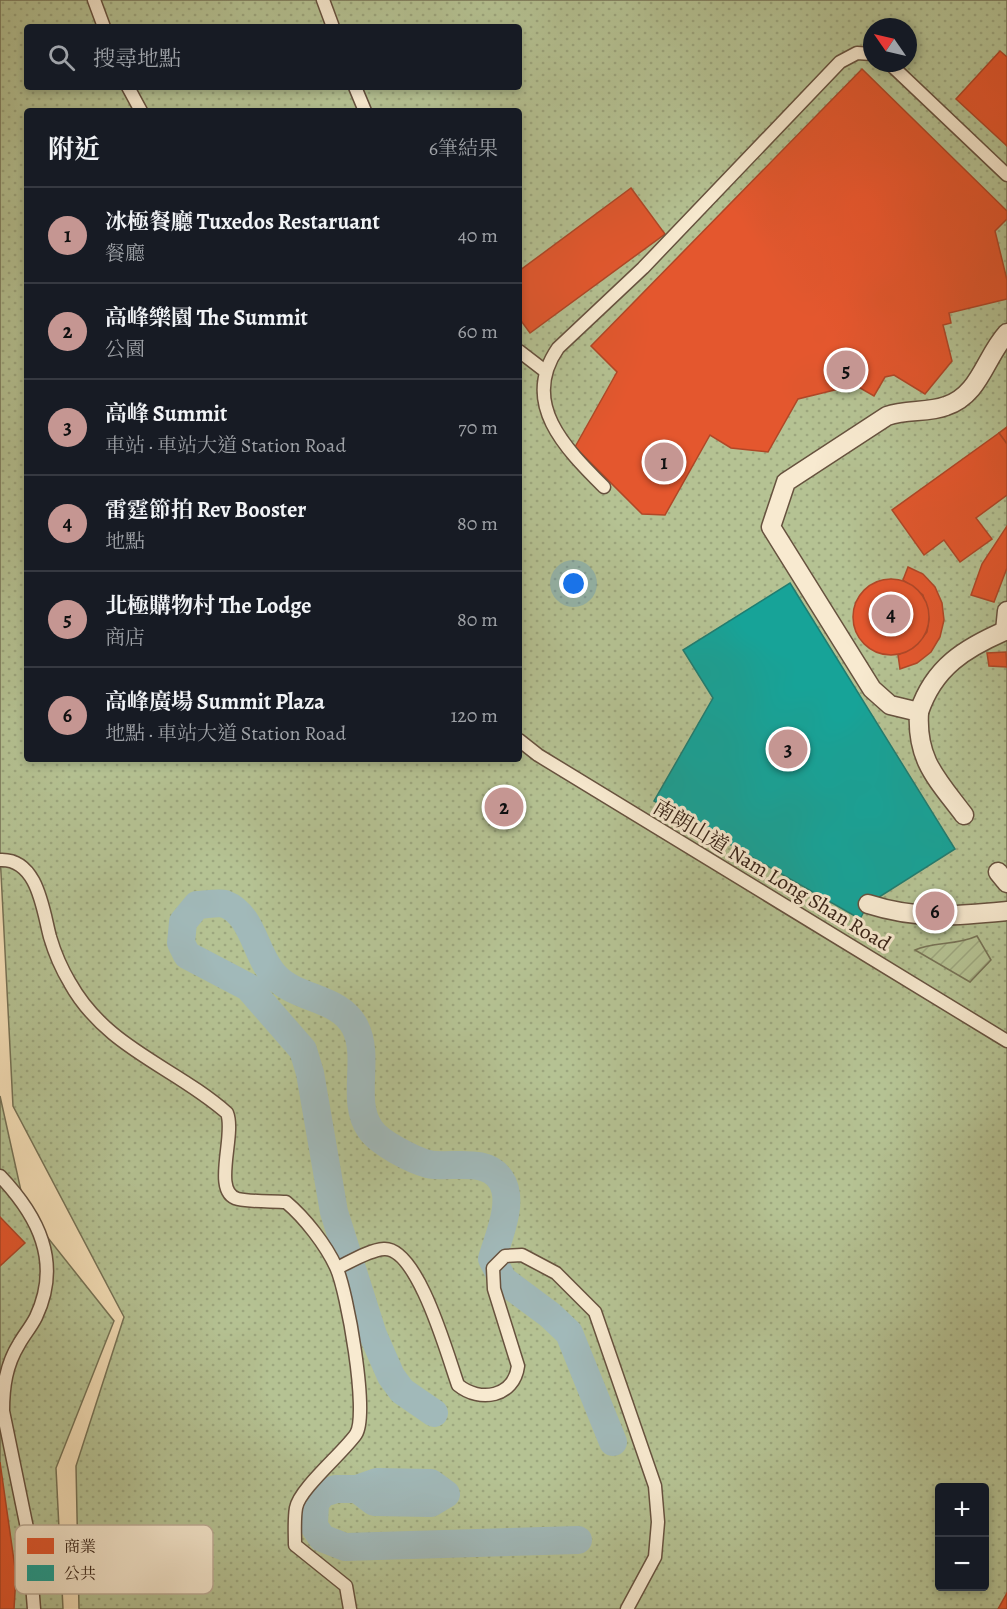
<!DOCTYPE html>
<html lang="zh-TW">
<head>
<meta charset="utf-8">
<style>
  :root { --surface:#171b24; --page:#242831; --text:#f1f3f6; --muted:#9ea1a6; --line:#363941; --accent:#c59692 }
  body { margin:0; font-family:Alegreya,"Noto Serif TC",serif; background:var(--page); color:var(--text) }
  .controls { position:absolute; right:18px; bottom:18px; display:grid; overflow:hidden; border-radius:6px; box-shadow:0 3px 9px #0003 }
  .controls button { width:54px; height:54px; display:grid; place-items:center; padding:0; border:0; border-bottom:2px solid var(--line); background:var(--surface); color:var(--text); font:30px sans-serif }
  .compass { position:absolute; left:863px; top:18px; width:54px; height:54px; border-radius:50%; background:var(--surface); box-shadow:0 3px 9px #0003; rotate:304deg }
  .you { position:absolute; left:574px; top:584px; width:21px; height:21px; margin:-15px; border:4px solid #fff; border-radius:50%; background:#1a73e8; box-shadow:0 0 0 9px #1a73e833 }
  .badge { display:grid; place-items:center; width:39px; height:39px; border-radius:50%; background:var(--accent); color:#111; font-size:20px; font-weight:700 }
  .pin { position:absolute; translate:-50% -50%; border:3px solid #fff; box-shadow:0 2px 6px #0006 }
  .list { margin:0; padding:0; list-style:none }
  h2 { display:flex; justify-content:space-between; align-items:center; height:78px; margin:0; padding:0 24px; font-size:26px }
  h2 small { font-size:20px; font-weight:400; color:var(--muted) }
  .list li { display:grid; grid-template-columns:39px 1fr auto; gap:18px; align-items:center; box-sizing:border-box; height:96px; padding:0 24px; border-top:2px solid var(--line) }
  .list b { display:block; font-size:22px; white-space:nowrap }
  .list p { margin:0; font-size:20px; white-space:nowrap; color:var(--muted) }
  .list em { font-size:20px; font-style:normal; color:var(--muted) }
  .icon { flex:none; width:33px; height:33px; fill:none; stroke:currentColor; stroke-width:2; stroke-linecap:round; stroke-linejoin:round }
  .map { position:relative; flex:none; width:1007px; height:1609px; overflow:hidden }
  .search { position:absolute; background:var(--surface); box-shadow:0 3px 9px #0003; left:24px; top:24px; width:498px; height:66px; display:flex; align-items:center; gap:15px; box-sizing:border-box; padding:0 21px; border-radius:6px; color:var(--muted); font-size:22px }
  .panel { position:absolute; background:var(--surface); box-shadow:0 3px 9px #0003; left:24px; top:108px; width:498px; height:654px; border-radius:6px }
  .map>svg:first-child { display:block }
</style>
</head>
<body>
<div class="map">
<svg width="1007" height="1609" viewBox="0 0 1007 1609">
  <defs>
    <pattern id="park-dots" width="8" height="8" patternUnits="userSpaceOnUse" patternTransform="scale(1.5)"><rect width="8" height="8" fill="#b5c293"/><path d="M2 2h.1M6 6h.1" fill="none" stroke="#9ca67e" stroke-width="1.8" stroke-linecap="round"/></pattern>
    <pattern id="garden-furrows" width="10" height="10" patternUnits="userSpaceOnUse" patternTransform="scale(1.5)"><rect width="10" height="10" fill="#b5c293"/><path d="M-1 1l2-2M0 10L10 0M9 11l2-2" fill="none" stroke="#9ca67e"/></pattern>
  </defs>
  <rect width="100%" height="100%" fill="#f4deb6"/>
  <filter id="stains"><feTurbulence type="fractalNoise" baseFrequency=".00333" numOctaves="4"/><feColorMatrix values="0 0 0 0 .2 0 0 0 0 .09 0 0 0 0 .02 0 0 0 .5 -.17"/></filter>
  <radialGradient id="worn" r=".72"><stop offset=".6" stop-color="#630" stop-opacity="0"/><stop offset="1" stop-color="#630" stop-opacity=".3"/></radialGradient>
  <g fill="url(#park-dots)" stroke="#767255" stroke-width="1.5" fill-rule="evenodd">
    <path d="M 0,0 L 1007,0 L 1007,1609 L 79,1609 L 76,1466 L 124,1317 L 13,1106 L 0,854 ZM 27,27 L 519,27 L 519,87 L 27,87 ZM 872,27 L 908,27 L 908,63 L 872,63 ZM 27,111 L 519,111 L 519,759 L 27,759 ZM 940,1488 L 984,1488 L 984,1586 L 940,1586 Z"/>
    <polygon points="0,1096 25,1209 114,1321 56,1468 63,1609 0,1609"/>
  </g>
  <path fill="url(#garden-furrows)" stroke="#767255" stroke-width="1.5" d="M 977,936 L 991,960 L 970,982 L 915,950 C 934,941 955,946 977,936 Z"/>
  <g fill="#e4572e" stroke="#b04727" stroke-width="1.5">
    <polygon points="1000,51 1007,57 1007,146 956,99"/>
    <polygon points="862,69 1007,211 1007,219 995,231 1007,280 1007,299 949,313 951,323 943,325 952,361 925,394 894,375 885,377 874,396 855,385 798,399 768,452 731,448 710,435 665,515 642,514 575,447 617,372 591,346"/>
    <polygon points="631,188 665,234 530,333 519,318 519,271"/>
    <polygon points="1007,427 1007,444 999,433"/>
    <polygon points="999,433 1007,444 1007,495 976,518 992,539 960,562 944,540 924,555 892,510"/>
    <polygon points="1007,526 1007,568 994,602 971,595 982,564"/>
    <polygon points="908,567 923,574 935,587 942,603 944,620 940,637 931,652 917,663 900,669 898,655 919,642 927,632 929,619 923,595 903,580"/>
    <circle cx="891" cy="617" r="38"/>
    <polygon points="1006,652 1007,667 989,666 987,653"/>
    <polygon points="0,1217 25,1243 0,1266"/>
    <polygon points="0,1462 16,1575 14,1609 0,1609"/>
    <polygon points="1007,1593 1007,1609 998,1609"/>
  </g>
  <polygon fill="#17a398" stroke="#217d71" stroke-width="1.5" points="790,583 955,849 868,904 860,919 654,801 713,698 683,650"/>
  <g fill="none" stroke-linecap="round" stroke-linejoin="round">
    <g stroke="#a1b9b9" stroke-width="28">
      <path d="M 434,1413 L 402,1391 L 391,1376 L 373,1335 L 334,1212 L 310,1073 L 303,1050 L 248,987 L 187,955 L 181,943 L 183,922 L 197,905 C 205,905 218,902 225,904 C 254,915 255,957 276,977 C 298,1000 340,997 355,1027 C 371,1058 350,1100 370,1129 C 379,1143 413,1160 428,1164 C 450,1169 486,1156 501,1180 C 515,1201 498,1238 492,1259 L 503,1280 L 550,1315 L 569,1333 L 613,1442"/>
      <polyline points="357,1489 374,1502 431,1503 446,1494 431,1483 377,1482 357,1489 336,1489 323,1493 315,1503 314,1526 322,1538 345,1547 578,1540"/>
    </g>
    <g stroke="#67523f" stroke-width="15">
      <g id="service">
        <polyline points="94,0 104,27"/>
        <polyline points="323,0 333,27"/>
        <polyline points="889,63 1007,175"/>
        <polyline points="128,87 141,111"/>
        <polyline points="355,87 365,111"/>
        <polyline points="519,351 545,371"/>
        <path d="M 604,487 C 565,448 520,403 558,348 L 643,268 L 840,62 L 857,53 L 872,54"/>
        <polyline points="519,740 538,755 1007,1041"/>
        <path d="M 0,860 C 38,858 43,911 50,937 C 55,954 61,968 70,983 C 106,1048 175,1067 227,1113 C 236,1135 211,1193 238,1199 C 253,1202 271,1201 286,1202 C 305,1218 326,1245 336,1267 C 347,1290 369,1414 356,1434 C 345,1451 299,1489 296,1508 C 294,1520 295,1533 295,1545 L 346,1586 L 350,1609"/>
        <path d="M 0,1176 C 38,1216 62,1262 36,1317 C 31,1327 24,1335 19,1344 C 6,1365 3,1387 3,1411 L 28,1533 L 34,1609"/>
        <path d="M 337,1268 C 350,1262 369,1250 384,1249 C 418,1247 448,1357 458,1385 C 480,1403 514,1397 518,1366 L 494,1289 L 493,1268 L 505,1256 L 522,1255 L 556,1273 L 595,1312 L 655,1486 L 658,1522 L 655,1557 L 627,1609"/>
      </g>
    </g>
    <g stroke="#67523f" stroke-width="21">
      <g id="pedestrian">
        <polyline points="1005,631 1007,611"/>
        <path d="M 919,712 C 934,667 965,648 1007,630"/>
        <path d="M 964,815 C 937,779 916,760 919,712 L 890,705 L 872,689 L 771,527 L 786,482 L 887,416 C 906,409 928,413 946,406 C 980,395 985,357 1007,333"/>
        <polyline points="998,872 1007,883"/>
        <path d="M 868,904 C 918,920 956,916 1007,911"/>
      </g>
    </g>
    <use href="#service" stroke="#f8ead0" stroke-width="12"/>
    <use href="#pedestrian" stroke="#f8ead0" stroke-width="18"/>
  </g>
  <g text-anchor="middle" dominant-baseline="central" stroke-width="6" stroke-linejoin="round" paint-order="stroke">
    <g font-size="21" fill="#382317" stroke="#f8ead0">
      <text transform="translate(772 875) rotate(31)">南朗山道 Nam Long Shan Road</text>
    </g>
  </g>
  <rect x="15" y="1525" width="198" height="69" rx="9" fill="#f8ead0" stroke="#beae98" stroke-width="1.5"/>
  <rect x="27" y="1538" width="27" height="16" fill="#e4572e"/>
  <rect x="27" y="1565" width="27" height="16" fill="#17a398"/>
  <g font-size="16" fill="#382317">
    <text x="64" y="1552">商業</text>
    <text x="64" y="1579">公共</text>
  </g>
  <rect width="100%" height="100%" filter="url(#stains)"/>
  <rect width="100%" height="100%" fill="url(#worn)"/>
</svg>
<div class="controls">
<button>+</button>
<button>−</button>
</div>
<svg class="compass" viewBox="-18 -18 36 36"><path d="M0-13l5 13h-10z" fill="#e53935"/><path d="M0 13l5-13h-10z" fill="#9ea1a6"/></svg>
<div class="you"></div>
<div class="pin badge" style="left:664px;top:462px">1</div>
<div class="pin badge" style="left:504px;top:807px">2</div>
<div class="pin badge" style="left:788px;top:749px">3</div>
<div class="pin badge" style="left:891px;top:614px">4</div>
<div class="pin badge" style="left:846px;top:370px">5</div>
<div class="pin badge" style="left:935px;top:911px">6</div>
<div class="search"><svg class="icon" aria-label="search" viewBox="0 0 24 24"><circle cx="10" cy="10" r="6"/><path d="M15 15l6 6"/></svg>搜尋地點</div>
<section class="panel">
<h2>附近<small>6筆結果</small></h2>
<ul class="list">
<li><span class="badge">1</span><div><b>冰極餐廳 Tuxedos Restaruant</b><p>餐廳</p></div><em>40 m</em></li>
<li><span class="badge">2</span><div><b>高峰樂園 The Summit</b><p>公園</p></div><em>60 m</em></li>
<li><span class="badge">3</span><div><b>高峰 Summit</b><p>車站 · 車站大道 Station Road</p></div><em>70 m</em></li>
<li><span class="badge">4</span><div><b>雷霆節拍 Rev Booster</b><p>地點</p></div><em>80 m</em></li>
<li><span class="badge">5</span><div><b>北極購物村 The Lodge</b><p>商店</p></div><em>80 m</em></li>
<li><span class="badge">6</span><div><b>高峰廣場 Summit Plaza</b><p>地點 · 車站大道 Station Road</p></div><em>120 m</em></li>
</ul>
</section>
</div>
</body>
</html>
